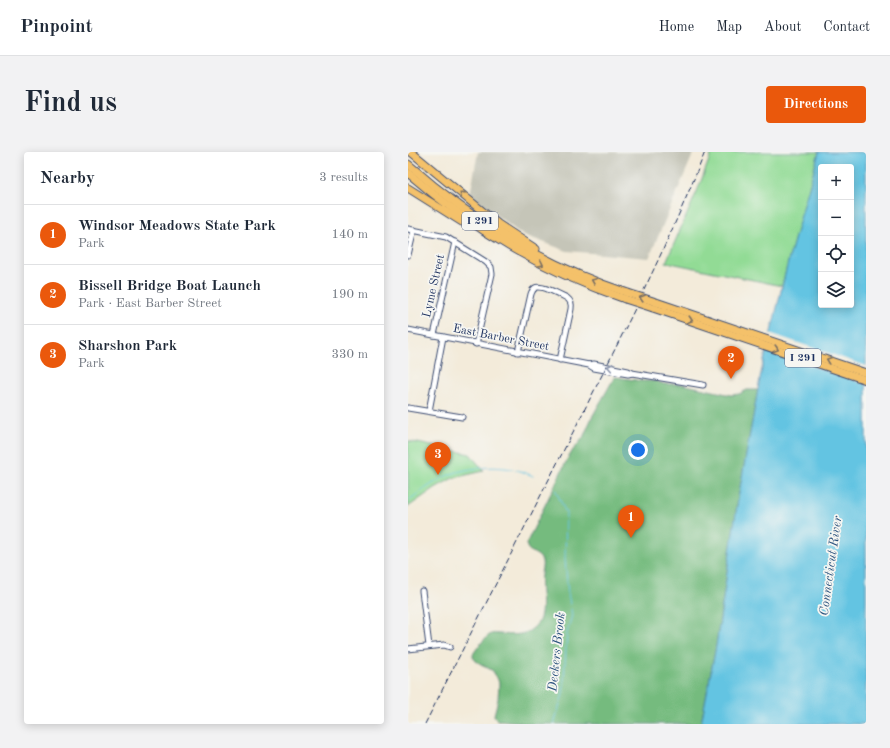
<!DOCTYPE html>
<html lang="en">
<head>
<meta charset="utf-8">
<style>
  :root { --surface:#fff; --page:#f2f2f3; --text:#1f2937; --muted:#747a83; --line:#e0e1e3; --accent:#ea580c }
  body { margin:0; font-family:"Old Standard TT",serif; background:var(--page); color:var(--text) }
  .controls { position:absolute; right:12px; top:12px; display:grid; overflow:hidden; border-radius:4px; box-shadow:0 2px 10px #0003 }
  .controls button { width:36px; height:36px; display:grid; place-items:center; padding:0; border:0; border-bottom:1px solid var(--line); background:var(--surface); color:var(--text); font:20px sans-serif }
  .you { position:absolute; left:230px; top:298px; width:14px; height:14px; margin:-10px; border:3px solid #fff; border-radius:50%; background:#1a73e8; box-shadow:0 0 0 6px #1a73e833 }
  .badge { display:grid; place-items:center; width:26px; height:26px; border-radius:50%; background:var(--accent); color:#fff; font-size:13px; font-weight:700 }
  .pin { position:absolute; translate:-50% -33px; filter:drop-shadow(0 1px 2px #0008) }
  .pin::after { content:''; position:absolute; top:21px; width:14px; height:12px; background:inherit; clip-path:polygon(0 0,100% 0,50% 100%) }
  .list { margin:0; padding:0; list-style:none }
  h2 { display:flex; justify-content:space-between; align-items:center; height:52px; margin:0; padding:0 16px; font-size:17px }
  h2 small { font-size:13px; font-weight:400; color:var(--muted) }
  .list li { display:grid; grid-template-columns:26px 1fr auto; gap:12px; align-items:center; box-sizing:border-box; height:60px; padding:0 16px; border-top:1px solid var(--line) }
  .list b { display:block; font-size:15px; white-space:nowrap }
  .list p { margin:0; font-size:13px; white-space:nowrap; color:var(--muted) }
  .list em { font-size:13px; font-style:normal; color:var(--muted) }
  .icon { flex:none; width:22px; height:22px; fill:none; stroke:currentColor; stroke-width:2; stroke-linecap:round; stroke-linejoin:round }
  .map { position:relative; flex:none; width:458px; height:572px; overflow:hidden; border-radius:4px }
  header { display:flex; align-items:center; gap:24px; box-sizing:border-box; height:56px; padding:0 20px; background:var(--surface); border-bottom:1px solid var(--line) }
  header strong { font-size:19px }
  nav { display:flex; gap:22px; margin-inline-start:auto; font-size:14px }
  .intro { display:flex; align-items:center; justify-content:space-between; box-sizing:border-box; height:96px; padding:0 24px }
  h1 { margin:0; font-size:28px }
  .button { padding:10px 18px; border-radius:4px; background:var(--accent); color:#fff; font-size:14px; font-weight:700 }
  main { display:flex; gap:24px; padding:0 24px }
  aside { flex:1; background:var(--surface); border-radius:4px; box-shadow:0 2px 10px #0003 }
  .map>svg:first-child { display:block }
</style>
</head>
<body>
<header>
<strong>Pinpoint</strong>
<nav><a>Home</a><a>Map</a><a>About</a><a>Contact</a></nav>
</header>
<div class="intro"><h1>Find us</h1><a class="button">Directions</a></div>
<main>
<aside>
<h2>Nearby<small>3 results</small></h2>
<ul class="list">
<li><span class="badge">1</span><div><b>Windsor Meadows State Park</b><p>Park</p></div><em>140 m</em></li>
<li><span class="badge">2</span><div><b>Bissell Bridge Boat Launch</b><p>Park · East Barber Street</p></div><em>190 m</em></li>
<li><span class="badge">3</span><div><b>Sharshon Park</b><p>Park</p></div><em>330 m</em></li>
</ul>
</aside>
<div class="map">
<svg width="458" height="572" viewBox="0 0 458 572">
  <rect width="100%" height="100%" fill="#f6f6f2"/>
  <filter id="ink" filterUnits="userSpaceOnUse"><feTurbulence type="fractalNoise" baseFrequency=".025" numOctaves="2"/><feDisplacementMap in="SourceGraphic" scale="8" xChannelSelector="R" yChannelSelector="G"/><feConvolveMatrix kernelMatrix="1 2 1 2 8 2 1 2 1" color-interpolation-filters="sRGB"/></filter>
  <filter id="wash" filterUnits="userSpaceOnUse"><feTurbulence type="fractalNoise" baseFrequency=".012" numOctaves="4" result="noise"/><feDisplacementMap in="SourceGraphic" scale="16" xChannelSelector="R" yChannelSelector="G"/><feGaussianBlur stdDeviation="0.9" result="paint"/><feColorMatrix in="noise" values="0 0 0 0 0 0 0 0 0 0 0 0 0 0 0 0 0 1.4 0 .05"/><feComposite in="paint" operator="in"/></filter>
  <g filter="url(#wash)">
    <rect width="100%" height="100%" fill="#f3ebda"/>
    <polygon fill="#c5c5b8" points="70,0 286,0 241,106 159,99 113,82 62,43"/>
    <g fill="#92db95" stroke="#56857a">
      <polygon points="304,0 411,0 381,106 374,134 258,110 290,37"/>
      <polygon points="0,289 62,302 76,319 45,326 27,336 0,355"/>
    </g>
    <path fill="#75bb7e" stroke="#48756e" d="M 208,225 L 234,229 L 248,229 L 256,232 L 274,232 L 323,243 L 331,242 L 339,238 L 350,238 L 330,347 L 308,494 L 293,572 L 117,572 L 110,570 L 89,568 L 86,563 L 90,547 L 91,531 L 90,528 L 85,519 L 68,509 L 65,505 L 65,502 C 70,495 75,487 83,482 C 86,481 89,482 92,482 C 103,483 117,484 125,476 C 128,474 131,469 132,466 C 136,452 131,437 133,423 C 133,418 136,412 133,407 C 130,400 116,401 119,390 L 159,308 L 165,298 L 175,286 L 184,265 L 206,226 Z"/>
    <path fill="#64c4e2" stroke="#407aa0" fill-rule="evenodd" d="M 411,0 L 458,0 L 458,572 L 293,572 L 308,494 L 330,347 L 353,221 L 381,106 ZM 413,15 L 443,15 L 443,153 L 413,153 Z"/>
    <polygon fill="#f3ebda" points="361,181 458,214 458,232 357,198"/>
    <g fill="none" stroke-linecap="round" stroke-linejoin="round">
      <g stroke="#64c4e2" stroke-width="1">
        <path d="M 0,349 C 10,341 22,333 34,326 C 52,316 83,313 104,317 C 111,318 118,321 125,324"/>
        <polyline points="146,572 155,542 159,481 164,463 160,441 157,408 158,361 147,337"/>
      </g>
    </g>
  </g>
  <g filter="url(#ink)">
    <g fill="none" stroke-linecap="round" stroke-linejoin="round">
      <g stroke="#3b4b71" stroke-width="7">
        <g id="minor">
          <polyline points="0,77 38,85 78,110 83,115 84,122 68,192"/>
          <polyline points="0,103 6,78"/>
          <polyline points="0,178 181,213 186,212 220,219 224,221 220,222 186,216 181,213"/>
          <polyline points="26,183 47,90"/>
          <path d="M 110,200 L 123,142 C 124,140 124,138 127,136 C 133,132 153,143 159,146 C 163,149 164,152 163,157 L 152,208"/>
          <polyline points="224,221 295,233"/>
          <polyline points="0,256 54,265"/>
          <polyline points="21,259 35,185"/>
          <polyline points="14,439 21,494"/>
          <polyline points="0,497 36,493 42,495"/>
        </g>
      </g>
      <g stroke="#3b4b71" stroke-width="9">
        <g id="highway">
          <polyline points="3,0 90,72 128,97"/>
          <path d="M 0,12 C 67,71 135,113 220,141"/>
          <path d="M 0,21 C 67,79 133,118 217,147"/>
          <polyline points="0,36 54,70"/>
          <polyline points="248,150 458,221"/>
          <polyline points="245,156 458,228"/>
        </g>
      </g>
      <use href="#minor" stroke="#fff" stroke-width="5"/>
      <use href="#highway" stroke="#f4c16a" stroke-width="7"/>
      <path stroke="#1b2f5e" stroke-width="1" stroke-dasharray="6 3" stroke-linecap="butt" d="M 17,572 C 65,477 113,382 162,286 C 210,192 258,98 297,0"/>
      <g stroke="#3b4b71" stroke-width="9" stroke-linecap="butt">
        <g id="highway-bridge">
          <polyline points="220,141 248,150"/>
          <polyline points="217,147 245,156"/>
        </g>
      </g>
      <use href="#highway-bridge" stroke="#f4c16a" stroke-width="7"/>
    </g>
    <defs><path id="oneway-chevron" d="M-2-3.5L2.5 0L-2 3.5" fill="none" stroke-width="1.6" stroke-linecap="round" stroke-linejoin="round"/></defs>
    <g stroke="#7d7163">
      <use href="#oneway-chevron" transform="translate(54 42) rotate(-140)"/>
      <use href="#oneway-chevron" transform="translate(133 112) rotate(27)"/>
      <use href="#oneway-chevron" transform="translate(186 129) rotate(-158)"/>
      <use href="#oneway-chevron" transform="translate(234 146) rotate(-162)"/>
      <use href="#oneway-chevron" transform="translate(282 168) rotate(18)"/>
      <use href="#oneway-chevron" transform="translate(368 197) rotate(19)"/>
      <use href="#oneway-chevron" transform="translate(421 208) rotate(-161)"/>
    </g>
    <use stroke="#8d97ae" href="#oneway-chevron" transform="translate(202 215) rotate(-169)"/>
  </g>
  <g text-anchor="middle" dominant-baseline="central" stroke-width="3.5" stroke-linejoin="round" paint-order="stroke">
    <g fill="#f6f6f2" stroke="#5d6b8a" stroke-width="1">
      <rect x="54" y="60" width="36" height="18" rx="3"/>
      <rect x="377" y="197" width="36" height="18" rx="3"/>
    </g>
    <g font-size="11" font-weight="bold" fill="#1b2f5e">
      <text x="72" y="69">I 291</text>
      <text x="395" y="206">I 291</text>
    </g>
    <g font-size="12" fill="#1b2f5e" stroke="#f6f6f2">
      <text transform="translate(26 134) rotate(-77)">Lyme Street</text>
      <text transform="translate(93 186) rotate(11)">East Barber Street</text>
    </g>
    <g font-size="13" font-style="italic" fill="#2d547f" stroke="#f6f6f2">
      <text transform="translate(423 414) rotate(-82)">Connecticut River</text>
      <text transform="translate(149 500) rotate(-84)">Deckers Brook</text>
    </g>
  </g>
</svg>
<div class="controls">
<button>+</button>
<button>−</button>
<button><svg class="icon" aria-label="locate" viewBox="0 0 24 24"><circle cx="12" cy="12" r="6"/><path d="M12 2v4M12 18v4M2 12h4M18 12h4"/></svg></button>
<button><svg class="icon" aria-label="layers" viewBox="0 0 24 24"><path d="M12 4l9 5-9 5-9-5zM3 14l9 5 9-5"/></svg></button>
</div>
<div class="you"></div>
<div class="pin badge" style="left:223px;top:386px">1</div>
<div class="pin badge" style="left:323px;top:227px">2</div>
<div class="pin badge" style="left:30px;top:323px">3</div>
</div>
</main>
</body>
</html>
